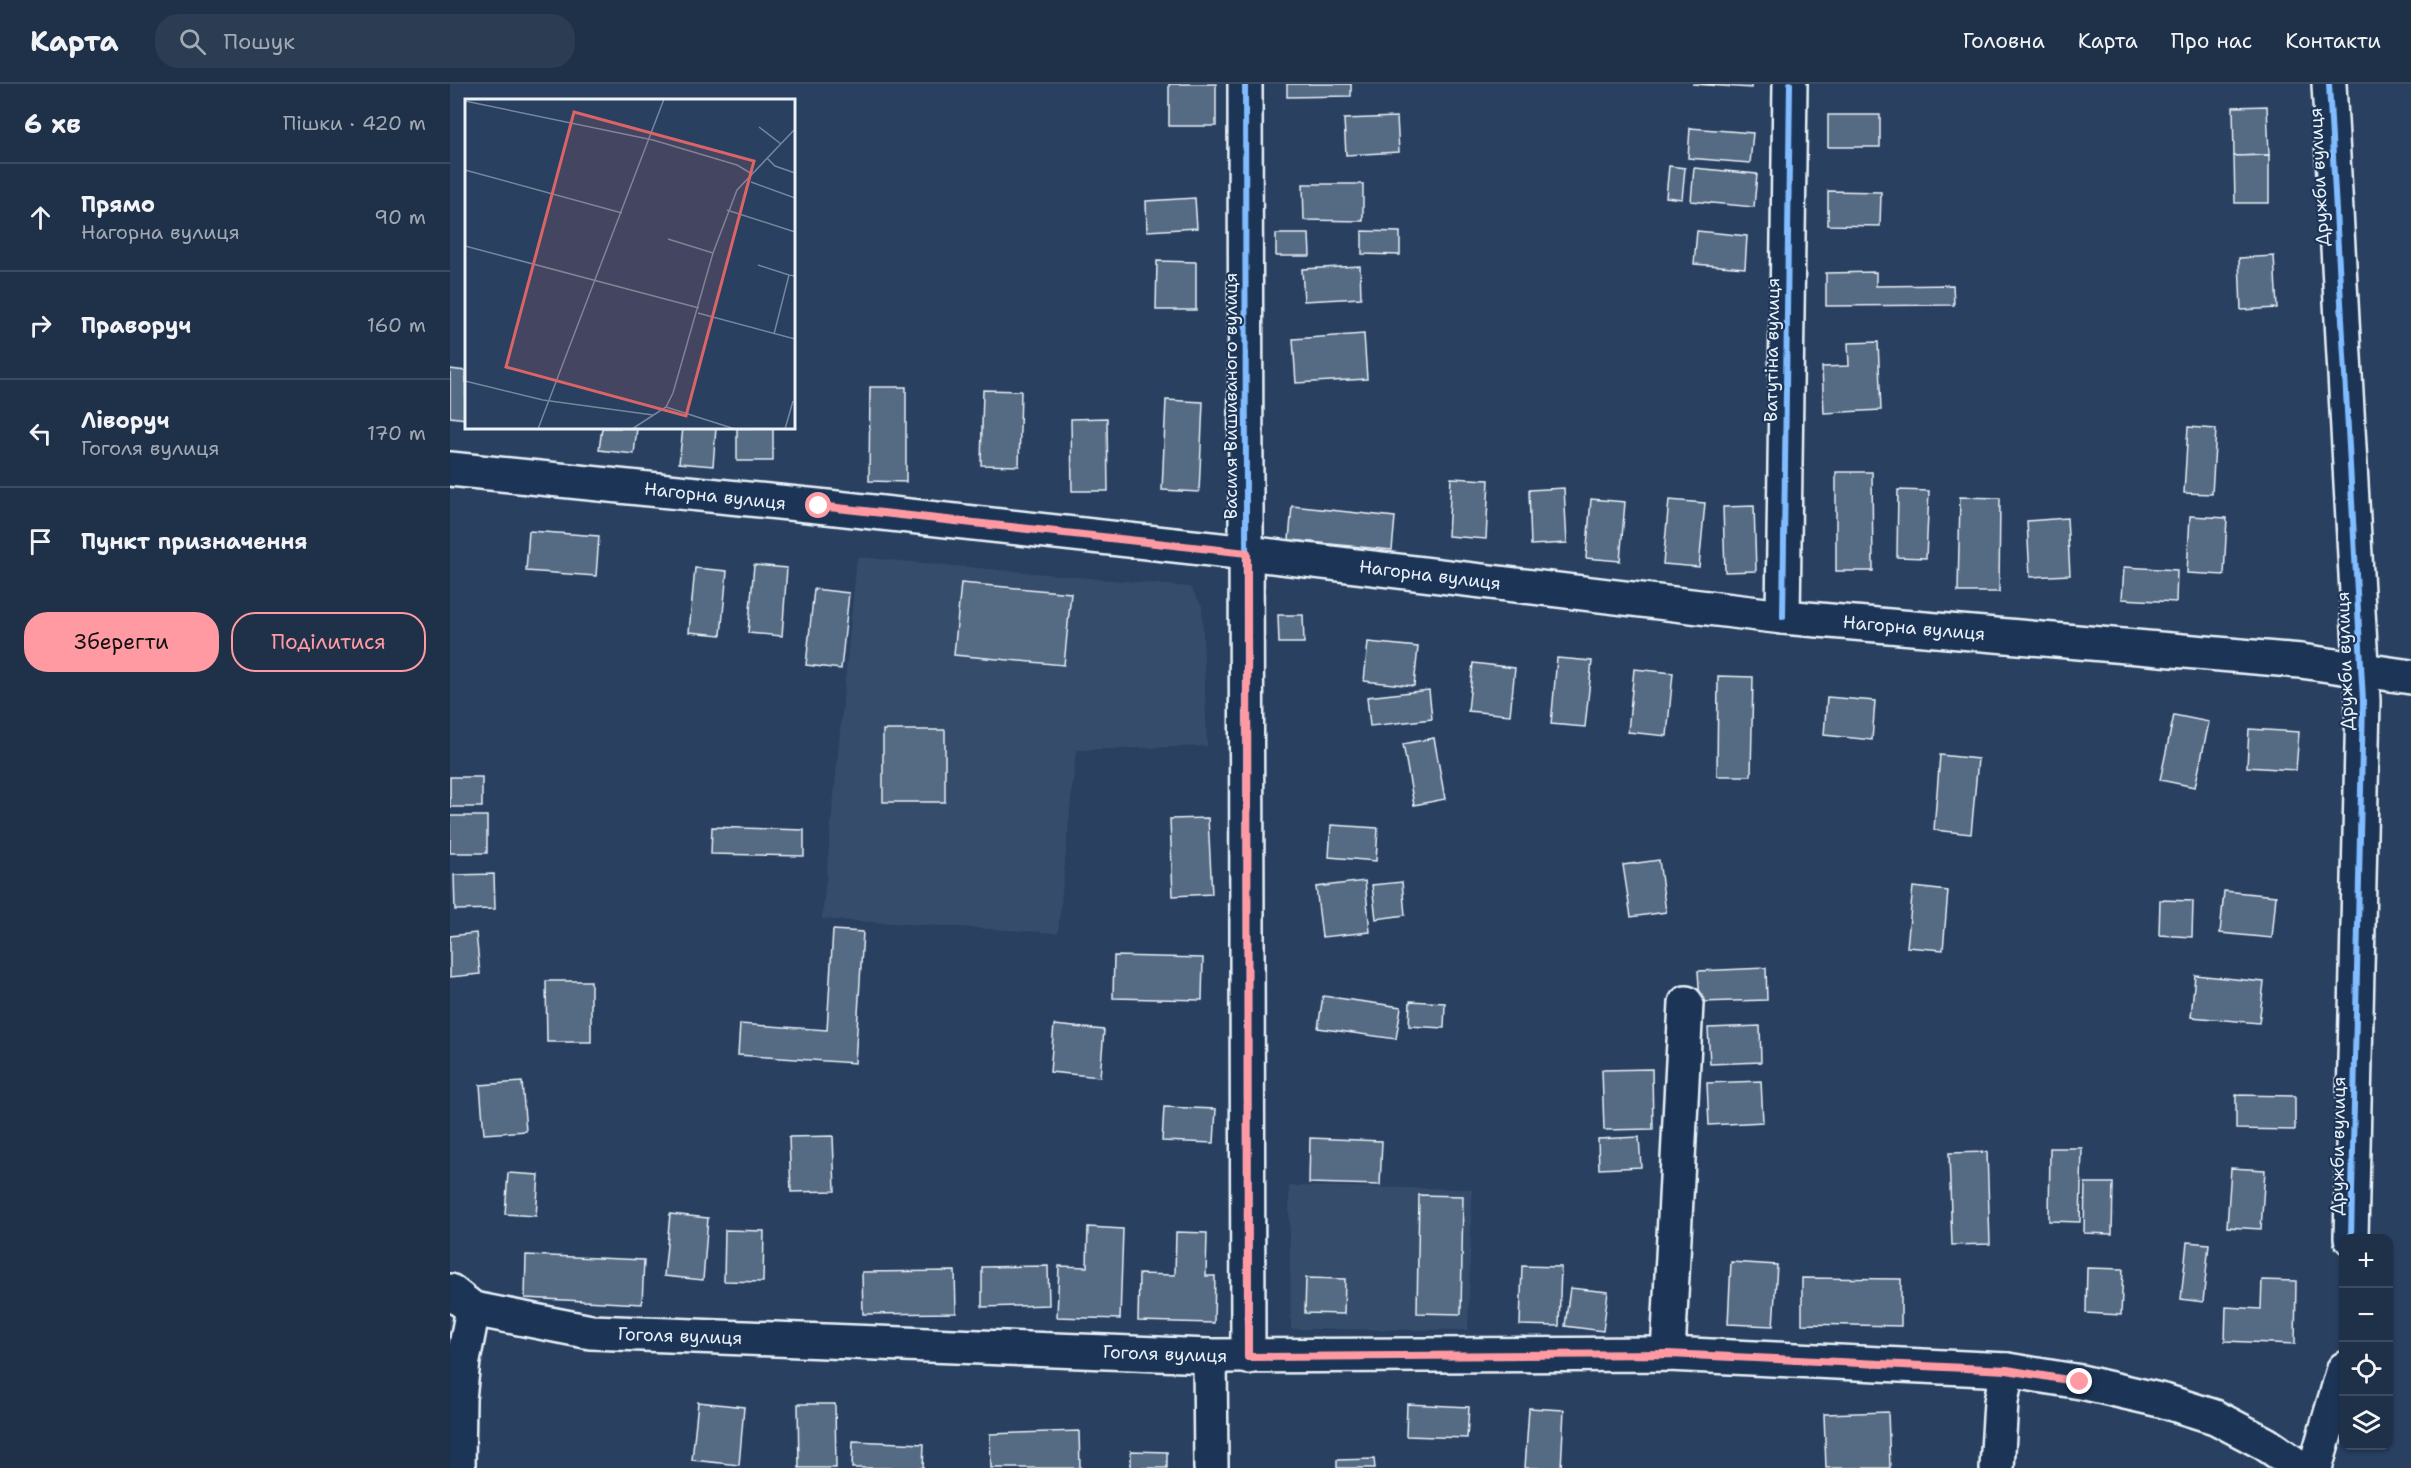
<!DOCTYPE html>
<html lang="uk">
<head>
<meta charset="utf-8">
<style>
  :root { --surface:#1f3049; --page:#2c3c53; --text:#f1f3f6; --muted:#a1a9b4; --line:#3c4b61; --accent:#ff9aa2 }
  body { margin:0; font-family:"Shantell Sans",sans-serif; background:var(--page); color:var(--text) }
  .controls { position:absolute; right:18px; bottom:18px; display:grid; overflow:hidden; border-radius:12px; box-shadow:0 2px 4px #0004 }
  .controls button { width:54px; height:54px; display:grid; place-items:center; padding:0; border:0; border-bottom:2px solid var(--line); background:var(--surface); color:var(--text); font:30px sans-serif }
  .stop { position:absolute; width:18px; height:18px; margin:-14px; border:4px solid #ff9aa2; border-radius:50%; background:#fff }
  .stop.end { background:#ff9aa2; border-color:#fff; box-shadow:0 2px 6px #0008 }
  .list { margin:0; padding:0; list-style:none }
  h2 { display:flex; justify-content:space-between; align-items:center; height:78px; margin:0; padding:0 24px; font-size:26px }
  h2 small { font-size:20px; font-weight:400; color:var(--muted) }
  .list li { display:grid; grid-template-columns:39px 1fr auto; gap:18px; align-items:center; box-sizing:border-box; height:108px; padding:0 24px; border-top:2px solid var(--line) }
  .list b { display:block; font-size:22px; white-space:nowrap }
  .list p { margin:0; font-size:20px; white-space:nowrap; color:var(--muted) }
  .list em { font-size:20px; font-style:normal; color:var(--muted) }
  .actions { display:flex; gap:12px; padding:18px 24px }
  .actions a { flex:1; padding:14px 0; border:2px solid var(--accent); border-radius:24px; text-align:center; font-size:21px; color:var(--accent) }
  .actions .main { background:var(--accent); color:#111 }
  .icon { flex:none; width:33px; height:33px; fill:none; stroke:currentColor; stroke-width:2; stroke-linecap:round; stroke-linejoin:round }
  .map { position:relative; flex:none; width:1961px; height:1384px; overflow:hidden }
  header { display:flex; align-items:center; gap:36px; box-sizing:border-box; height:84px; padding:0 30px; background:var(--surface); border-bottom:2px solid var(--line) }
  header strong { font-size:28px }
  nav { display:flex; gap:33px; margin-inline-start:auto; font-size:21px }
  .search { width:420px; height:54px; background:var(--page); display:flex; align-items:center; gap:15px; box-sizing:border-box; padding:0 21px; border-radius:24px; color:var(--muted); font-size:22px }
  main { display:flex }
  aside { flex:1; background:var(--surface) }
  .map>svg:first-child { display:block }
</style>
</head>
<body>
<header>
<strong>Карта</strong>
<div class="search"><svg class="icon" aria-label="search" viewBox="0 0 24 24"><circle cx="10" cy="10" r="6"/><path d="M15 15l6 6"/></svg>Пошук</div>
<nav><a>Головна</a><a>Карта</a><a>Про нас</a><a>Контакти</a></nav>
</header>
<main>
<aside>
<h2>6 хв<small>Пішки · 420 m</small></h2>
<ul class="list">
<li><svg class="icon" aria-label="ahead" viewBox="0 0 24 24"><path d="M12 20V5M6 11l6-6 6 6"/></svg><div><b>Прямо</b><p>Нагорна вулиця</p></div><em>90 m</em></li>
<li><svg class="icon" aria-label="right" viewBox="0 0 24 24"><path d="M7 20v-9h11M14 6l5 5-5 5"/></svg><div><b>Праворуч</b></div><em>160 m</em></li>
<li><svg class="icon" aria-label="left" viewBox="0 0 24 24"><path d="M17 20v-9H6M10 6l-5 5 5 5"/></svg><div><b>Ліворуч</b><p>Гоголя вулиця</p></div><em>170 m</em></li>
<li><svg class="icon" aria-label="arrive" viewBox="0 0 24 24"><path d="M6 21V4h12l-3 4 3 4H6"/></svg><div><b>Пункт призначення</b></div></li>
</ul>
<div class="actions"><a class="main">Зберегти</a><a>Поділитися</a></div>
</aside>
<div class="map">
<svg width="1961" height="1384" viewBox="0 0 1961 1384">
  <rect width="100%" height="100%" fill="#294061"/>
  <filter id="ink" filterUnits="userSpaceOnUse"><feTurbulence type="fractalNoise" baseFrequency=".0167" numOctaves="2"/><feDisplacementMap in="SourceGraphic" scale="12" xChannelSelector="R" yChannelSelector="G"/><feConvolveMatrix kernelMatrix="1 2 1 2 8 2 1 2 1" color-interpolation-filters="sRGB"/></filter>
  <g filter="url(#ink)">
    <g fill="#364d6b">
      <polygon points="407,473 740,503 752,522 757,662 626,666 608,849 372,835"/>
      <polygon points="839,1102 1022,1105 1018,1246 841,1245"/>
    </g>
    <g fill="#556a83" stroke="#e8f1f8" stroke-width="1.5">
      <rect x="719" y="0" width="47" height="42"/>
      <polygon points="837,0 901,0 901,12 837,13"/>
      <polygon points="1242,0 1301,0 1301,4"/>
      <polygon points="1817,22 1819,71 1784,72 1783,23"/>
      <rect x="1378" y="31" width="52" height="32"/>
      <polygon points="947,33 949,68 896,71 894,35"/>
      <polygon points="1240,44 1303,49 1300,79 1238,74"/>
      <polygon points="1819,71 1819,119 1785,119 1784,72"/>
      <polygon points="1219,82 1235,84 1232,115 1216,113"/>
      <polygon points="1244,84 1307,90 1304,123 1241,117"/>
      <polygon points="853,100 913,100 913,137 854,136"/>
      <polygon points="1378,107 1431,108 1430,142 1378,141"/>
      <polygon points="745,114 747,144 697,147 696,117"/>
      <polygon points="912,147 950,148 950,171 912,170"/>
      <polygon points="1247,147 1297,152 1295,184 1244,180"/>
      <polygon points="826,150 859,150 860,172 826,172"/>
      <polygon points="1824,172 1827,224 1791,226 1789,174"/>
      <polygon points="707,177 746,178 746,226 706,226"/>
      <polygon points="910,182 911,214 854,217 852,185"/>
      <polygon points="1426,188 1426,202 1503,201 1504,221 1376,222 1376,189"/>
      <polygon points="914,250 917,295 846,299 843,255"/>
      <polygon points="1428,258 1431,326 1374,329 1372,283 1399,282 1398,259"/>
      <polygon points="0,285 16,287 16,335 0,333"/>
      <polygon points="420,303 456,303 456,398 419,397"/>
      <polygon points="533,306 571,307 569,382 531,381"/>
      <polygon points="716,316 753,318 749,408 712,406"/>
      <polygon points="657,334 658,407 622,407 621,335"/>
      <polygon points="1738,343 1766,345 1762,410 1734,409"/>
      <polygon points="152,344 187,344 184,370 149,366"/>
      <polygon points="233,344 266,344 263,382 229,379"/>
      <rect x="287" y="344" width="36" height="33"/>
      <polygon points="1386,388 1422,388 1423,487 1386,487"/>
      <polygon points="1001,394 1039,396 1036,455 998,452"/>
      <polygon points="1114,404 1117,459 1081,461 1079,406"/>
      <polygon points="1448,406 1479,407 1476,474 1447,473"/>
      <polygon points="1510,413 1550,414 1549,508 1508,508"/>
      <polygon points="1141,415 1175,418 1170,477 1136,474"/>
      <polygon points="1219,416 1255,419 1249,483 1213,480"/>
      <polygon points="842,422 945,433 942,466 839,456"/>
      <polygon points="1304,422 1306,487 1275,488 1273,423"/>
      <polygon points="1740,432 1777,434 1774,491 1737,489"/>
      <polygon points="1617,434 1620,491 1580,493 1577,437"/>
      <polygon points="79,447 149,452 146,492 76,487"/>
      <polygon points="304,481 337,484 332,552 298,549"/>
      <polygon points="1674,483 1727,486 1726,518 1672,515"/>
      <polygon points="245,484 277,487 271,551 239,548"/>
      <polygon points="511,499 621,509 614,581 504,571"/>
      <polygon points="364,505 399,509 391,585 356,581"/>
      <polygon points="828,531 853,531 854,559 829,559"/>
      <polygon points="918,558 968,563 964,602 914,597"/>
      <polygon points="1107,574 1142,577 1135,643 1101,640"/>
      <polygon points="1023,579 1065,584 1060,631 1018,627"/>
      <polygon points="1184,585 1223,589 1217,652 1178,648"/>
      <polygon points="1268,592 1303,593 1301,692 1267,692"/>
      <polygon points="979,606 982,635 920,642 917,613"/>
      <polygon points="1377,613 1425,617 1422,656 1374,651"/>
      <polygon points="1724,631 1759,638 1745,703 1710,696"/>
      <polygon points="1799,645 1849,648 1846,686 1797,683"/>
      <rect x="433" y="646" width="62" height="72"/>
      <polygon points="984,654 995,715 964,721 953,660"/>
      <polygon points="1490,671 1528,675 1521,750 1484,746"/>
      <rect x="0" y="693" width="32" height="30"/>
      <rect x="0" y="732" width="37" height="37"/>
      <polygon points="758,734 762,810 723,812 720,735"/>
      <polygon points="881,741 928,744 926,777 879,773"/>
      <polygon points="262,743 354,746 354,772 261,770"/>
      <polygon points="1209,776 1216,828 1181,833 1173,781"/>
      <polygon points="44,790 45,825 5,826 4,791"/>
      <polygon points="915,797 920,848 872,853 866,803"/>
      <polygon points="952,798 955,831 926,835 922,801"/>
      <polygon points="1463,803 1498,807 1493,866 1457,863"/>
      <polygon points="1774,807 1826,812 1822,854 1770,849"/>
      <polygon points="1710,816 1743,817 1742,853 1709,851"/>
      <polygon points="383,846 413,848 405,979 288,971 290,940 377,946"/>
      <polygon points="26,849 30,890 0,893 0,852"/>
      <polygon points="664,872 753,874 752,916 663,914"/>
      <polygon points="1316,884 1317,916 1250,918 1248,887"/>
      <polygon points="1745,891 1814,898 1809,939 1741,933"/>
      <polygon points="96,897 141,897 141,958 97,958"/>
      <polygon points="873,912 951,923 946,955 868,944"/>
      <polygon points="960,917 995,919 994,944 959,942"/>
      <polygon points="604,941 654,946 650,993 600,988"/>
      <polygon points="1310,942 1311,978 1260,980 1258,944"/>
      <polygon points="1202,985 1203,1045 1154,1046 1152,986"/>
      <polygon points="1311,997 1313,1038 1259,1041 1257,999"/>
      <polygon points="72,998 76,1047 34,1050 30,1001"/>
      <polygon points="1786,1011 1845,1012 1845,1046 1786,1045"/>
      <polygon points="714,1023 766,1025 764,1059 712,1057"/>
      <polygon points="383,1052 385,1107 341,1108 339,1053"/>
      <polygon points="1189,1053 1191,1083 1149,1085 1148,1055"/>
      <polygon points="860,1054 932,1057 930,1101 859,1099"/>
      <polygon points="1600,1064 1632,1064 1630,1138 1599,1137"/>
      <polygon points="1537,1068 1540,1160 1502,1161 1499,1069"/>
      <polygon points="1781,1084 1815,1086 1811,1145 1777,1143"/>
      <polygon points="58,1089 89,1091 86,1132 55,1130"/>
      <polygon points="1635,1099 1663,1099 1662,1150 1634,1149"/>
      <polygon points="969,1111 1013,1112 1011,1230 967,1229"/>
      <polygon points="220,1130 258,1134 253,1196 214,1192"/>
      <polygon points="638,1143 673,1145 670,1235 607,1233 609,1182 637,1183"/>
      <polygon points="275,1146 314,1147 313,1198 274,1197"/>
      <polygon points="726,1148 757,1149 756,1192 765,1192 764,1239 688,1237 689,1190 725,1191"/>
      <polygon points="1737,1158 1759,1160 1753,1218 1731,1215"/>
      <polygon points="76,1171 194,1176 192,1220 75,1214"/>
      <polygon points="1281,1178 1327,1181 1323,1242 1278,1240"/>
      <polygon points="598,1182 599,1221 532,1223 532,1183"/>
      <polygon points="1072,1182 1111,1183 1109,1242 1070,1241"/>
      <polygon points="1637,1184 1673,1185 1671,1231 1636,1229"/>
      <polygon points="505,1187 506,1229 413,1230 412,1188"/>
      <polygon points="856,1194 895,1195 894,1230 855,1229"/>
      <polygon points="1352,1194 1451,1195 1451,1242 1352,1240"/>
      <polygon points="1812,1196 1846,1197 1845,1260 1775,1257 1776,1223 1811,1225"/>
      <polygon points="1120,1204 1158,1208 1153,1247 1115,1242"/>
      <polygon points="248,1318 294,1323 289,1381 242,1376"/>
      <polygon points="348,1320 385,1320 386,1384 349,1384"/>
      <polygon points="957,1320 1019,1323 1017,1354 956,1352"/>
      <polygon points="1079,1324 1114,1326 1111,1384 1075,1384"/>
      <polygon points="1438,1328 1440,1384 1376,1384 1374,1330"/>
      <polygon points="629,1347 630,1384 541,1384 540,1350"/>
      <polygon points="403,1357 474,1360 473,1384 402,1384"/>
      <polygon points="681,1367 717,1368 717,1384 681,1384"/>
      <polygon points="924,1375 925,1384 887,1384 887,1376"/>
    </g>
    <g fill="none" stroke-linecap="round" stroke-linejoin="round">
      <g stroke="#e8f1f8" stroke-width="38">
        <g id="minor">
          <polyline points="795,0 798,1273"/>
          <polyline points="1879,0 1913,617 1901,1154"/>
          <polyline points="1333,533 1340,0"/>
          <polyline points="1218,1270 1236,919"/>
          <polyline points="760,1272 761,1384"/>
          <polyline points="8,1384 9,1315 13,1277 23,1225"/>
          <polyline points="1547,1384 1551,1318 1557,1286"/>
          <polyline points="1865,1384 1894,1285"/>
        </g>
      </g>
      <g stroke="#e8f1f8" stroke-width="38">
        <g id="major">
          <polyline points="0,385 368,422 797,469 1333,533 1851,577 1961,593"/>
          <polyline points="0,1207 23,1225 141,1248 760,1272 1218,1270 1557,1286 1631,1298 1714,1317 1765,1333 1816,1360 1851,1384"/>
        </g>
      </g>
      <use href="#minor" stroke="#1d3557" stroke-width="33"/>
      <use href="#major" stroke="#1d3557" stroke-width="33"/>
      <g stroke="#1d3557" stroke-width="10">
        <g id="cycleway">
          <polyline points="795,0 798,1273"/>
          <polyline points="1879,0 1913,617 1901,1154"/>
          <polyline points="1333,533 1340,0"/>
        </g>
      </g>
      <use href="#cycleway" stroke="#80bcff" stroke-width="6"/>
    </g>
  </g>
  <g fill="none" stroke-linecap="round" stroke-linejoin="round" filter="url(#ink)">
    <polyline stroke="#ff9aa2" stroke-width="8" points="369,422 797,469 798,1273 1218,1270 1557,1286 1630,1298"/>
  </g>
  <g text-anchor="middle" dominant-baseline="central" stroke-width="4.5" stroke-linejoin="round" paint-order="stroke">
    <g font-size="18" fill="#e8f1f8" stroke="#1d3557">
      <text transform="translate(1869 93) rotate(-93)">Дружби вулиця</text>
      <text transform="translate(1322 266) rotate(-89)">Ватутіна вулиця</text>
      <text transform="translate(781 312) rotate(-90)">Василя Вишиваного вулиця</text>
      <text transform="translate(265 412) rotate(6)">Нагорна вулиця</text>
      <text transform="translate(980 491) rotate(7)">Нагорна вулиця</text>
      <text transform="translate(1464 544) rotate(5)">Нагорна вулиця</text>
      <text transform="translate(1895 577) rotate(-92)">Дружби вулиця</text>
      <text transform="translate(1888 1062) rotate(-89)">Дружби вулиця</text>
      <text transform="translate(230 1252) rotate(2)">Гоголя вулиця</text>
      <text transform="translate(715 1270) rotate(2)">Гоголя вулиця</text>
    </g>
  </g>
  <g transform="translate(15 15)">
    <rect width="330" height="330" fill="#294061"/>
    <path fill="none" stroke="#75879d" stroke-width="1.5" d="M 0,2 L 188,41 L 272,66 L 287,75M 294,28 L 316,45M 302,59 L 310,67 L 330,74M 0,71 L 157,114M 286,83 L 330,99M 262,111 L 330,133M 203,140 L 248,154M 0,147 L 234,209M 293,166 L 324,176M 233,214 L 330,240M 309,235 L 324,176 L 330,177M 0,282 L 78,301 L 188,316M 201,308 L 270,330M 73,330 L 199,0M 167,330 L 201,308 L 208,294 L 248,154 L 272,91 L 330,30M 320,330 L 328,302"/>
    <path fill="#db6466" fill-opacity="0.15" stroke="#db6466" stroke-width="3" d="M 109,13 L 289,62 L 221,317 L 41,268 Z"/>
    <rect width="330" height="330" fill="none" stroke="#e8f1f8" stroke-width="3"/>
  </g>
</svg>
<div class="controls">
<button>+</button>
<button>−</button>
<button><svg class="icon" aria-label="locate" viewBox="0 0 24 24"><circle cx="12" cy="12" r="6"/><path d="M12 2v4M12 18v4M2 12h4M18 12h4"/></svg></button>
<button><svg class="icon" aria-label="layers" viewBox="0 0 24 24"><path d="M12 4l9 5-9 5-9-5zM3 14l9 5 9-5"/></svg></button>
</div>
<div class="stop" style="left:369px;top:422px"></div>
<div class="stop end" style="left:1630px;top:1298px"></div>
</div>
</main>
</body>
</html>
